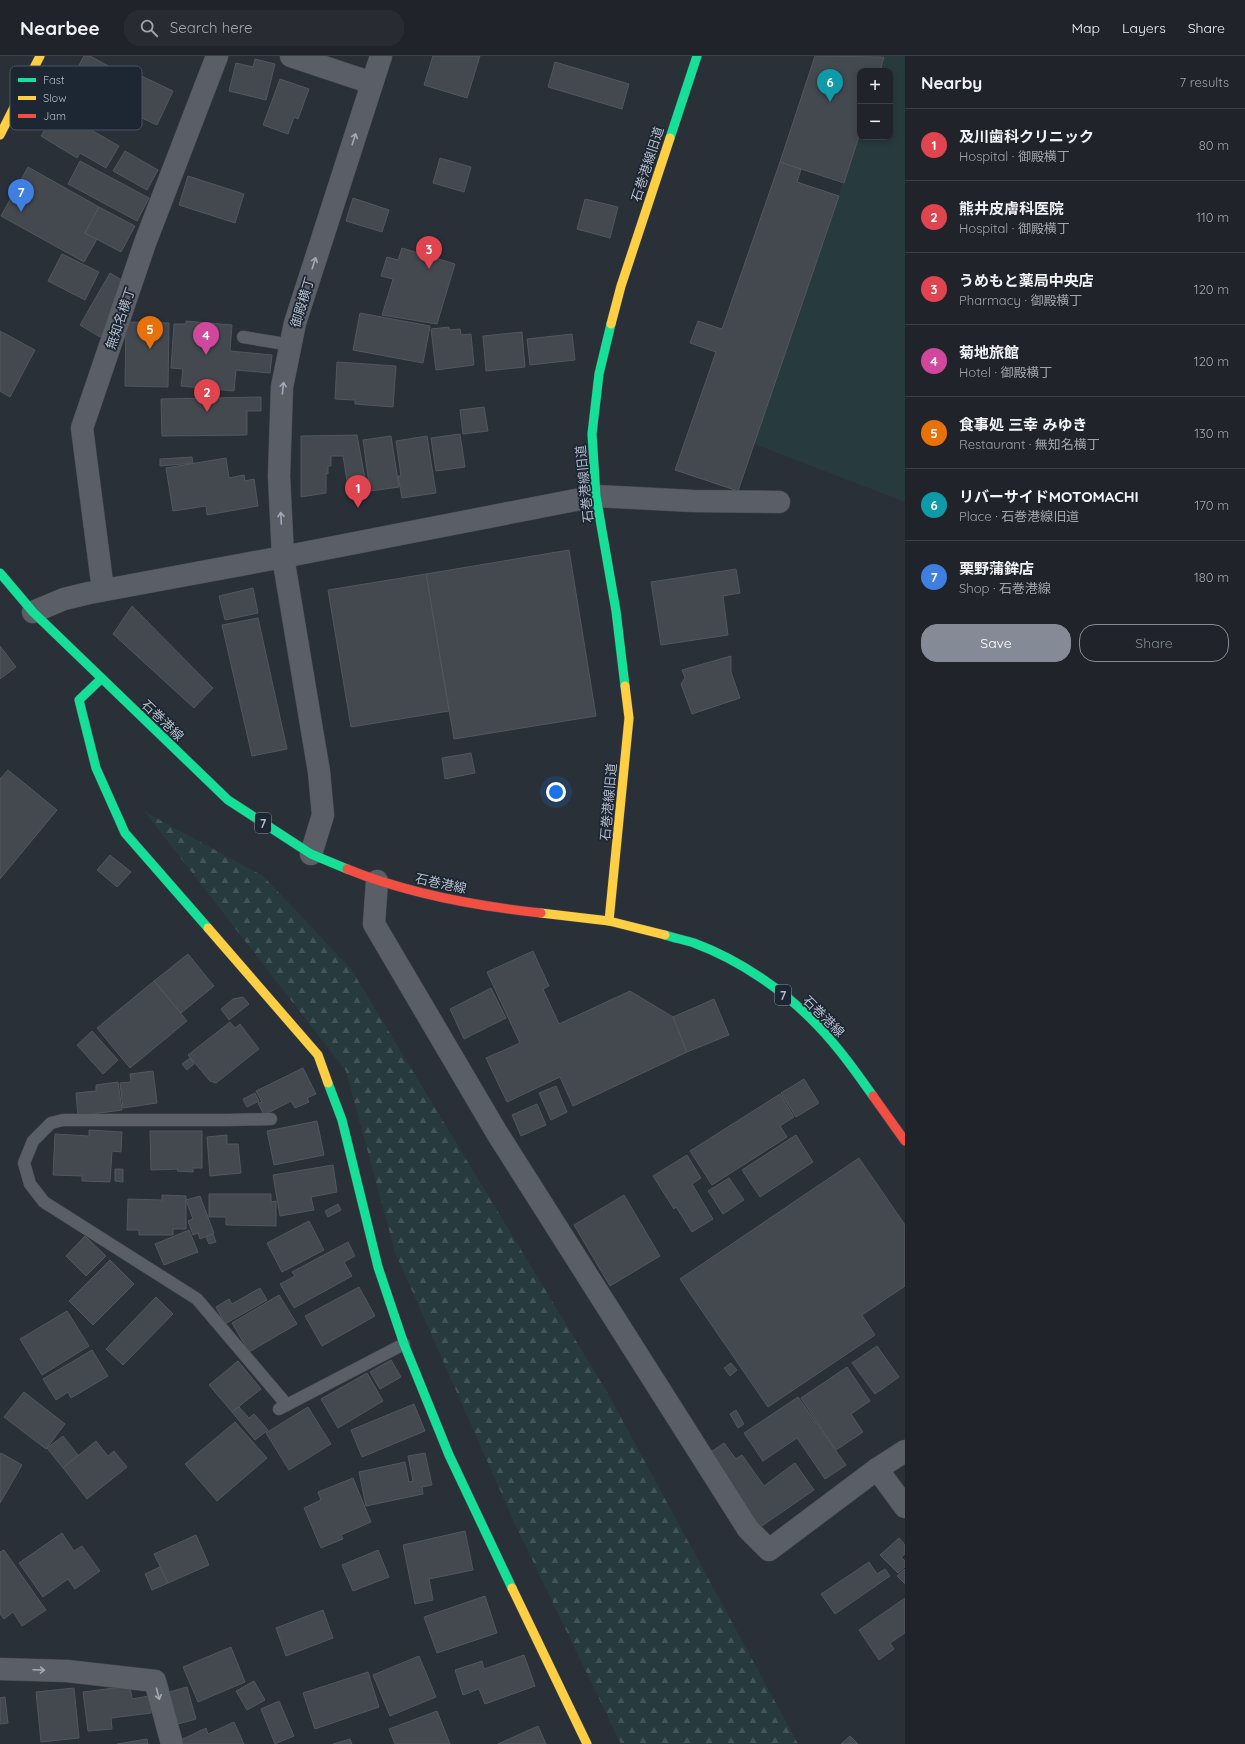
<!DOCTYPE html>
<html lang="en">
<head>
<meta charset="utf-8">
<style>
  :root { --surface:#20242a; --page:#282c32; --text:#f1f3f6; --muted:#a2a4a8; --line:#3d4147; --accent:#848b96 }
  body { margin:0; font-family:Quicksand,"Noto Sans JP",sans-serif; background:var(--page); color:var(--text) }
  .controls { position:absolute; right:12px; top:12px; display:grid; overflow:hidden; border-radius:8px; box-shadow:0 2px 6px #0003 }
  .controls button { width:36px; height:36px; display:grid; place-items:center; padding:0; border:0; border-bottom:1px solid var(--line); background:var(--surface); color:var(--text); font:20px sans-serif }
  .you { position:absolute; left:556px; top:736px; width:14px; height:14px; margin:-10px; border:3px solid #fff; border-radius:50%; background:#1a73e8; box-shadow:0 0 0 6px #1a73e833 }
  .badge { display:grid; place-items:center; width:26px; height:26px; border-radius:50%; background:var(--accent); color:#fff; font-size:13px; font-weight:700 }
  .pin { position:absolute; translate:-50% -33px; filter:drop-shadow(0 1px 2px #0008) }
  .pin::after { content:''; position:absolute; top:21px; width:14px; height:12px; background:inherit; clip-path:polygon(0 0,100% 0,50% 100%) }
  .list { margin:0; padding:0; list-style:none }
  h2 { display:flex; justify-content:space-between; align-items:center; height:52px; margin:0; padding:0 16px; font-size:17px }
  h2 small { font-size:13px; font-weight:400; color:var(--muted) }
  .list li { display:grid; grid-template-columns:26px 1fr auto; gap:12px; align-items:center; box-sizing:border-box; height:72px; padding:0 16px; border-top:1px solid var(--line) }
  .list b { display:block; font-size:15px; white-space:nowrap }
  .list p { margin:0; font-size:13px; white-space:nowrap; color:var(--muted) }
  .list em { font-size:13px; font-style:normal; color:var(--muted) }
  .actions { display:flex; gap:8px; padding:12px 16px }
  .actions a { flex:1; padding:9px 0; border:1px solid var(--accent); border-radius:16px; text-align:center; font-size:14px; color:var(--accent) }
  .actions .main { background:var(--accent); color:#fff }
  .icon { flex:none; width:22px; height:22px; fill:none; stroke:currentColor; stroke-width:2; stroke-linecap:round; stroke-linejoin:round }
  .map { position:relative; flex:none; width:905px; height:1688px; overflow:hidden }
  header { display:flex; align-items:center; gap:24px; box-sizing:border-box; height:56px; padding:0 20px; background:var(--surface); border-bottom:1px solid var(--line) }
  header strong { font-size:19px }
  nav { display:flex; gap:22px; margin-inline-start:auto; font-size:14px }
  .search { width:280px; height:36px; background:var(--page); display:flex; align-items:center; gap:10px; box-sizing:border-box; padding:0 14px; border-radius:16px; color:var(--muted); font-size:15px }
  main { display:flex }
  aside { flex:1; background:var(--surface) }
  .map>svg:first-child { display:block }
</style>
</head>
<body>
<header>
<strong>Nearbee</strong>
<div class="search"><svg class="icon" aria-label="search" viewBox="0 0 24 24"><circle cx="10" cy="10" r="6"/><path d="M15 15l6 6"/></svg>Search here</div>
<nav><a>Map</a><a>Layers</a><a>Share</a></nav>
</header>
<main>
<div class="map">
<svg width="905" height="1688" viewBox="0 0 905 1688">
  <defs>
    <pattern id="forest-firs" width="22" height="20" patternUnits="userSpaceOnUse"><rect width="22" height="20" fill="#273a3e"/><path d="M5 1l3.5 6h-7zM16 11l3.5 6h-7z" fill="#445559"/></pattern>
  </defs>
  <rect width="100%" height="100%" fill="#2a3038"/>
  <polygon fill="#273a3e" points="885,0 905,0 905,446 754,388 860,77 860,81 890,81 890,15 880,15"/>
  <polygon fill="url(#forest-firs)" points="145,756 263,820 351,913 607,1336 798,1688 621,1688 515,1468 395,1196 346,1015"/>
  <g fill="#444950" stroke="#52575f">
    <polygon points="84,0 90,0 123,18 109,43 76,25 71,24"/>
    <polygon points="433,0 480,0 467,42 424,29"/>
    <polygon points="815,0 884,1 880,15 860,15 860,77 844,127 780,106"/>
    <polygon points="255,3 275,8 266,44 229,35 236,7 253,11"/>
    <polygon points="555,6 629,28 622,53 548,31"/>
    <polygon points="133,16 173,35 157,69 116,50"/>
    <polygon points="280,23 309,33 298,63 294,61 288,78 263,69"/>
    <polygon points="57,54 119,90 106,112 80,97 77,102 41,80"/>
    <polygon points="125,95 158,114 147,134 113,115"/>
    <polygon points="440,102 471,111 464,136 433,127"/>
    <polygon points="80,105 149,142 137,165 68,128"/>
    <polygon points="780,106 801,113 797,126 839,140 738,435 675,414 716,296 690,287 698,265 722,273"/>
    <polygon points="28,111 99,151 85,177 97,183 84,206 1,160"/>
    <polygon points="188,120 244,138 235,167 179,149"/>
    <polygon points="353,142 389,154 382,176 346,165"/>
    <polygon points="585,143 618,151 610,182 577,173"/>
    <polygon points="99,151 135,170 121,196 85,177"/>
    <polygon points="402,192 455,208 437,268 382,259 393,223 381,220 387,201 398,204"/>
    <polygon points="62,198 99,216 85,244 48,225"/>
    <polygon points="110,217 123,225 106,272 100,281 80,269"/>
    <polygon points="360,257 430,270 423,307 353,294"/>
    <polygon points="186,265 232,269 230,295 272,299 270,317 236,314 234,335 181,330 183,313 171,312 174,268 186,268"/>
    <polygon points="126,266 169,267 168,331 125,330"/>
    <polygon points="449,271 449,274 460,273 461,279 471,278 474,309 436,314 431,273"/>
    <polygon points="0,275 35,294 10,341 0,335"/>
    <polygon points="522,276 525,311 486,315 483,280"/>
    <polygon points="572,278 575,304 530,309 527,283"/>
    <polygon points="337,306 396,310 393,351 355,348 355,344 335,343"/>
    <polygon points="261,341 261,355 247,355 247,379 162,380 161,343"/>
    <polygon points="484,351 488,375 463,378 460,354"/>
    <polygon points="460,378 465,411 436,415 431,382"/>
    <polygon points="357,379 366,428 348,431 343,400 331,400 331,410 328,410 328,418 326,417 326,437 301,441 301,380"/>
    <polygon points="391,380 399,431 370,435 363,384"/>
    <polygon points="427,380 436,437 402,442 398,420 401,420 396,385"/>
    <polygon points="192,401 193,407 160,410 160,403"/>
    <polygon points="226,402 229,422 244,419 245,425 254,423 258,450 207,459 206,450 173,455 166,412"/>
    <polygon points="569,494 596,660 454,683 426,518"/>
    <polygon points="736,513 740,537 723,540 728,579 661,589 651,526"/>
    <polygon points="426,518 449,655 351,671 328,534"/>
    <polygon points="253,532 258,557 225,564 219,540"/>
    <polygon points="132,550 213,632 194,652 113,578"/>
    <polygon points="258,562 287,693 252,700 222,569"/>
    <polygon points="0,590 16,611 0,623"/>
    <polygon points="731,600 731,616 740,642 692,658 681,628 685,622 682,614"/>
    <polygon points="471,697 475,717 445,723 442,702"/>
    <polygon points="8,714 57,754 0,823 0,723"/>
    <polygon points="110,799 131,816 117,831 97,814"/>
    <polygon points="533,895 549,930 543,933 559,968 630,935 673,961 687,996 573,1050 560,1021 507,1046 486,1002 520,987 487,916"/>
    <polygon points="188,898 214,930 181,957 154,925"/>
    <polygon points="154,925 187,965 130,1012 97,972"/>
    <polygon points="491,932 506,962 464,983 450,953"/>
    <polygon points="243,941 249,948 229,964 221,953 233,943"/>
    <polygon points="714,943 729,979 687,996 673,961"/>
    <polygon points="230,966 235,972 240,968 259,993 216,1027 210,1025 188,999"/>
    <polygon points="92,975 118,1004 103,1018 77,989"/>
    <polygon points="190,1002 194,1008 187,1014 182,1008"/>
    <polygon points="303,1012 316,1038 307,1042 309,1046 295,1052 291,1045 264,1059 258,1047 262,1046 256,1035"/>
    <polygon points="153,1015 157,1047 123,1052 120,1027 131,1026 130,1018"/>
    <polygon points="804,1023 819,1047 796,1061 781,1037"/>
    <polygon points="118,1026 122,1054 78,1060 76,1037 96,1035 96,1029"/>
    <polygon points="556,1030 567,1056 551,1064 539,1037"/>
    <polygon points="255,1037 259,1045 247,1051 243,1043"/>
    <polygon points="780,1038 794,1061 780,1070 787,1081 712,1129 690,1095"/>
    <polygon points="537,1048 546,1069 521,1080 512,1059"/>
    <polygon points="317,1065 324,1099 274,1109 267,1075"/>
    <polygon points="89,1074 122,1076 121,1096 112,1095 110,1126 82,1125 82,1120 53,1119 55,1078 89,1080"/>
    <polygon points="150,1075 202,1075 202,1112 193,1112 193,1116 177,1115 178,1113 151,1114"/>
    <polygon points="227,1079 227,1088 238,1088 241,1117 210,1120 207,1081"/>
    <polygon points="796,1079 813,1106 760,1141 742,1114"/>
    <polygon points="687,1099 701,1122 692,1128 713,1163 692,1176 676,1151 674,1153 653,1120"/>
    <polygon points="859,1102 905,1169 905,1230 862,1259 875,1279 768,1351 680,1223"/>
    <polygon points="333,1109 337,1136 311,1141 314,1154 280,1160 273,1119"/>
    <polygon points="115,1113 123,1113 123,1126 115,1125"/>
    <polygon points="729,1122 744,1144 723,1158 708,1135"/>
    <polygon points="209,1138 271,1138 271,1146 276,1145 276,1170 226,1169 226,1161 209,1161"/>
    <polygon points="162,1139 186,1140 186,1173 173,1173 173,1179 139,1179 139,1174 127,1174 128,1143 162,1144"/>
    <polygon points="624,1139 660,1200 610,1230 574,1169"/>
    <polygon points="200,1140 214,1177 200,1183 198,1177 193,1179 188,1165 193,1163 186,1144"/>
    <polygon points="338,1148 341,1154 328,1161 325,1155"/>
    <polygon points="309,1165 324,1194 282,1216 267,1187"/>
    <polygon points="189,1174 198,1196 164,1209 155,1188"/>
    <polygon points="213,1178 216,1186 209,1188 206,1181"/>
    <polygon points="85,1180 106,1200 86,1220 66,1200"/>
    <polygon points="348,1186 355,1200 344,1206 352,1220 294,1252 280,1228 295,1220 292,1216"/>
    <polygon points="110,1204 134,1228 93,1269 69,1245"/>
    <polygon points="359,1231 375,1260 322,1290 305,1260"/>
    <polygon points="260,1232 267,1244 225,1268 216,1251 229,1243 232,1248"/>
    <polygon points="279,1239 297,1268 249,1296 232,1267"/>
    <polygon points="156,1241 173,1258 123,1309 106,1293"/>
    <polygon points="67,1255 89,1290 42,1319 20,1283"/>
    <polygon points="877,1290 899,1321 875,1338 852,1307"/>
    <polygon points="92,1294 108,1320 71,1342 68,1336 56,1344 43,1323"/>
    <polygon points="391,1304 401,1321 380,1333 370,1316"/>
    <polygon points="238,1305 261,1333 232,1356 209,1329"/>
    <polygon points="731,1307 737,1314 730,1320 724,1312"/>
    <polygon points="847,1311 870,1345 851,1358 863,1376 836,1394 801,1342"/>
    <polygon points="367,1317 383,1345 338,1372 321,1343"/>
    <polygon points="24,1336 65,1368 46,1393 4,1361"/>
    <polygon points="798,1341 846,1409 825,1423 797,1382 763,1405 744,1377"/>
    <polygon points="414,1348 425,1375 362,1401 351,1374"/>
    <polygon points="239,1351 249,1362 254,1358 268,1374 255,1384 232,1356"/>
    <polygon points="308,1351 331,1388 289,1414 266,1377"/>
    <polygon points="736,1354 744,1368 738,1372 730,1358"/>
    <polygon points="235,1366 267,1402 217,1445 185,1408"/>
    <polygon points="63,1380 78,1399 63,1412 47,1392"/>
    <polygon points="96,1385 108,1400 114,1395 127,1411 87,1443 63,1412"/>
    <polygon points="724,1387 736,1403 742,1399 764,1430 795,1407 814,1434 756,1474 705,1400"/>
    <polygon points="1,1397 22,1409 0,1447 0,1398"/>
    <polygon points="425,1397 432,1429 422,1431 423,1438 366,1450 359,1416 405,1406 409,1426 413,1425 408,1400"/>
    <polygon points="353,1422 371,1466 341,1479 343,1483 321,1492 304,1452 321,1444 318,1436"/>
    <polygon points="465,1475 473,1514 429,1523 433,1544 415,1548 403,1489"/>
    <polygon points="62,1477 74,1495 82,1490 100,1515 75,1533 68,1523 43,1541 19,1507"/>
    <polygon points="196,1479 209,1509 168,1527 154,1498"/>
    <polygon points="899,1482 905,1489 905,1498 901,1501 905,1505 905,1511 898,1517 880,1499"/>
    <polygon points="4,1494 46,1554 22,1570 13,1556 4,1563 0,1558 0,1496"/>
    <polygon points="378,1494 389,1521 353,1535 342,1509"/>
    <polygon points="869,1506 877,1518 885,1513 890,1520 835,1558 821,1538"/>
    <polygon points="160,1511 168,1527 152,1534 145,1518"/>
    <polygon points="905,1513 905,1528 897,1520"/>
    <polygon points="485,1540 497,1577 437,1597 424,1561"/>
    <polygon points="905,1542 905,1577 890,1587 894,1593 879,1604 859,1574"/>
    <polygon points="323,1554 333,1582 286,1600 276,1572"/>
    <polygon points="231,1591 245,1626 198,1646 183,1611"/>
    <polygon points="524,1599 535,1630 485,1648 479,1633 463,1639 455,1614 482,1605 484,1613"/>
    <polygon points="419,1600 436,1641 390,1660 373,1619"/>
    <polygon points="368,1616 379,1651 315,1673 303,1637"/>
    <polygon points="254,1625 265,1644 247,1654 236,1635"/>
    <polygon points="130,1630 132,1643 149,1640 151,1657 111,1662 112,1673 88,1675 83,1636"/>
    <polygon points="187,1631 196,1663 178,1668 169,1636"/>
    <polygon points="74,1632 79,1682 41,1686 36,1636"/>
    <polygon points="5,1641 8,1667 0,1668 0,1642"/>
    <polygon points="279,1645 294,1680 275,1688 261,1653"/>
    <polygon points="437,1655 450,1688 395,1688 389,1673"/>
    <polygon points="234,1666 244,1688 183,1688 181,1684 206,1672 208,1678"/>
    <polygon points="538,1670 546,1688 498,1688"/>
    <polygon points="850,1680 858,1688 841,1688"/>
    <polygon points="147,1683 148,1688 117,1688"/>
    <polygon points="350,1683 352,1688 333,1688"/>
  </g>
  <g fill="none" stroke-linecap="round" stroke-linejoin="round">
    <g stroke="#484c53" stroke-width="13">
      <g id="lane">
        <polyline points="243,281 291,289"/>
        <polyline points="271,1063 228,1064 63,1064 51,1067 33,1085 24,1107 30,1128 44,1146 197,1243 287,1349"/>
        <polyline points="279,1353 404,1288"/>
      </g>
    </g>
    <g stroke="#484c53" stroke-width="23">
      <g id="street">
        <polyline points="291,0 372,27"/>
        <polyline points="103,534 82,372 145,187 217,0"/>
        <polyline points="33,556 64,543 89,537 283,501 596,440 693,445 779,446"/>
        <polyline points="311,798 323,759 319,716 283,501 279,420 282,331 295,267 381,0"/>
        <polyline points="377,825 374,868 497,1077 748,1473 769,1494 877,1413 905,1395"/>
        <polyline points="877,1413 905,1451"/>
        <polyline points="0,1613 67,1615 155,1625 172,1688"/>
      </g>
    </g>
    <g stroke="#484c53" stroke-width="10">
      <g id="fast">
        <polyline points="670,82 697,0"/>
        <polyline points="611,268 599,318 592,378 596,440 616,555 625,630"/>
        <polyline points="0,517 33,556 228,744 311,798 347,813"/>
        <polyline points="101,623 79,644 96,712 125,777 208,872"/>
        <path d="M 665,879 C 674,882 685,884 694,887 C 740,904 785,935 818,970 C 839,992 856,1016 873,1040"/>
        <polyline points="328,1027 342,1064 378,1211 404,1288 449,1399 512,1532"/>
      </g>
    </g>
    <g stroke="#484c53" stroke-width="10">
      <g id="slow">
        <polyline points="0,79 40,0"/>
        <polyline points="611,268 621,230 670,82"/>
        <polyline points="541,857 609,865 665,879"/>
        <polyline points="609,865 629,662 625,630"/>
        <polyline points="208,872 318,999 328,1027"/>
        <polyline points="512,1532 587,1688"/>
      </g>
    </g>
    <g stroke="#484c53" stroke-width="10">
      <g id="jam">
        <path d="M 347,813 C 409,838 475,850 541,857"/>
        <polyline points="873,1040 905,1085"/>
      </g>
    </g>
    <use href="#lane" stroke="#5a5e66" stroke-width="12"/>
    <use href="#street" stroke="#5a5e66" stroke-width="22"/>
    <use href="#fast" stroke="#16e098" stroke-width="9"/>
    <use href="#slow" stroke="#ffcf43" stroke-width="9"/>
    <use href="#jam" stroke="#f24e42" stroke-width="9"/>
  </g>
  <defs><path id="oneway-shaft" d="M-6 0H5M1.5-3L5.5 0L1.5 3" fill="none" stroke-width="1.6" stroke-linecap="round" stroke-linejoin="round"/></defs>
  <g stroke="#a2a9b5">
    <use href="#oneway-shaft" transform="translate(354 83) rotate(-72)"/>
    <use href="#oneway-shaft" transform="translate(314 207) rotate(-72)"/>
    <use href="#oneway-shaft" transform="translate(283 332) rotate(-84)"/>
    <use href="#oneway-shaft" transform="translate(281 462) rotate(-93)"/>
    <use href="#oneway-shaft" transform="translate(39 1614) rotate(2)"/>
    <use href="#oneway-shaft" transform="translate(158 1638) rotate(75)"/>
  </g>
  <g text-anchor="middle" dominant-baseline="central" stroke-width="3.5" stroke-linejoin="round" paint-order="stroke">
    <g fill="#1d2633" stroke="#878f9c" stroke-width="1">
      <rect x="255" y="757" width="16" height="20" rx="3"/>
      <rect x="775" y="929" width="16" height="20" rx="3"/>
    </g>
    <g font-size="12" font-weight="bold" fill="#b4bcc9">
      <text x="263" y="767">7</text>
      <text x="783" y="939">7</text>
    </g>
    <g font-size="13" fill="#b4bcc9" stroke="#1d2633">
      <text transform="translate(647 108) rotate(-72)">石巻港線旧道</text>
      <text transform="translate(302 246) rotate(-73)">御殿横丁</text>
      <text transform="translate(120 262) rotate(-71)">無知名横丁</text>
      <text transform="translate(584 428) rotate(-96)">石巻港線旧道</text>
      <text transform="translate(163 664) rotate(44)">石巻港線</text>
      <text transform="translate(608 746) rotate(-85)">石巻港線旧道</text>
      <text transform="translate(441 827) rotate(12)">石巻港線</text>
      <text transform="translate(824 960) rotate(45)">石巻港線</text>
    </g>
  </g>
  <rect x="10" y="10" width="132" height="64" rx="6" fill="#1d2633" stroke="#4a5360" stroke-width="1"/>
  <rect x="18" y="22" width="18" height="4" fill="#16e098"/>
  <rect x="18" y="40" width="18" height="4" fill="#ffcf43"/>
  <rect x="18" y="58" width="18" height="4" fill="#f24e42"/>
  <g font-size="11" fill="#b4bcc9">
    <text x="43" y="28">Fast</text>
    <text x="43" y="46">Slow</text>
    <text x="43" y="64">Jam</text>
  </g>
</svg>
<div class="controls">
<button>+</button>
<button>−</button>
</div>
<div class="you"></div>
<div class="pin badge" style="left:358px;top:452px;background:#e0444e">1</div>
<div class="pin badge" style="left:207px;top:356px;background:#e0444e">2</div>
<div class="pin badge" style="left:429px;top:213px;background:#e0444e">3</div>
<div class="pin badge" style="left:206px;top:299px;background:#d1479c">4</div>
<div class="pin badge" style="left:150px;top:293px;background:#e8710a">5</div>
<div class="pin badge" style="left:830px;top:46px;background:#0f9aa8">6</div>
<div class="pin badge" style="left:21px;top:156px;background:#3f7fe0">7</div>
</div>
<aside>
<h2>Nearby<small>7 results</small></h2>
<ul class="list">
<li><span class="badge" style="background:#e0444e">1</span><div><b>及川歯科クリニック</b><p>Hospital · 御殿横丁</p></div><em>80 m</em></li>
<li><span class="badge" style="background:#e0444e">2</span><div><b>熊井皮膚科医院</b><p>Hospital · 御殿横丁</p></div><em>110 m</em></li>
<li><span class="badge" style="background:#e0444e">3</span><div><b>うめもと薬局中央店</b><p>Pharmacy · 御殿横丁</p></div><em>120 m</em></li>
<li><span class="badge" style="background:#d1479c">4</span><div><b>菊地旅館</b><p>Hotel · 御殿横丁</p></div><em>120 m</em></li>
<li><span class="badge" style="background:#e8710a">5</span><div><b>食事処 三幸 みゆき</b><p>Restaurant · 無知名横丁</p></div><em>130 m</em></li>
<li><span class="badge" style="background:#0f9aa8">6</span><div><b>リバーサイドMOTOMACHI</b><p>Place · 石巻港線旧道</p></div><em>170 m</em></li>
<li><span class="badge" style="background:#3f7fe0">7</span><div><b>栗野蒲鉾店</b><p>Shop · 石巻港線</p></div><em>180 m</em></li>
</ul>
<div class="actions"><a class="main">Save</a><a>Share</a></div>
</aside>
</main>
</body>
</html>
